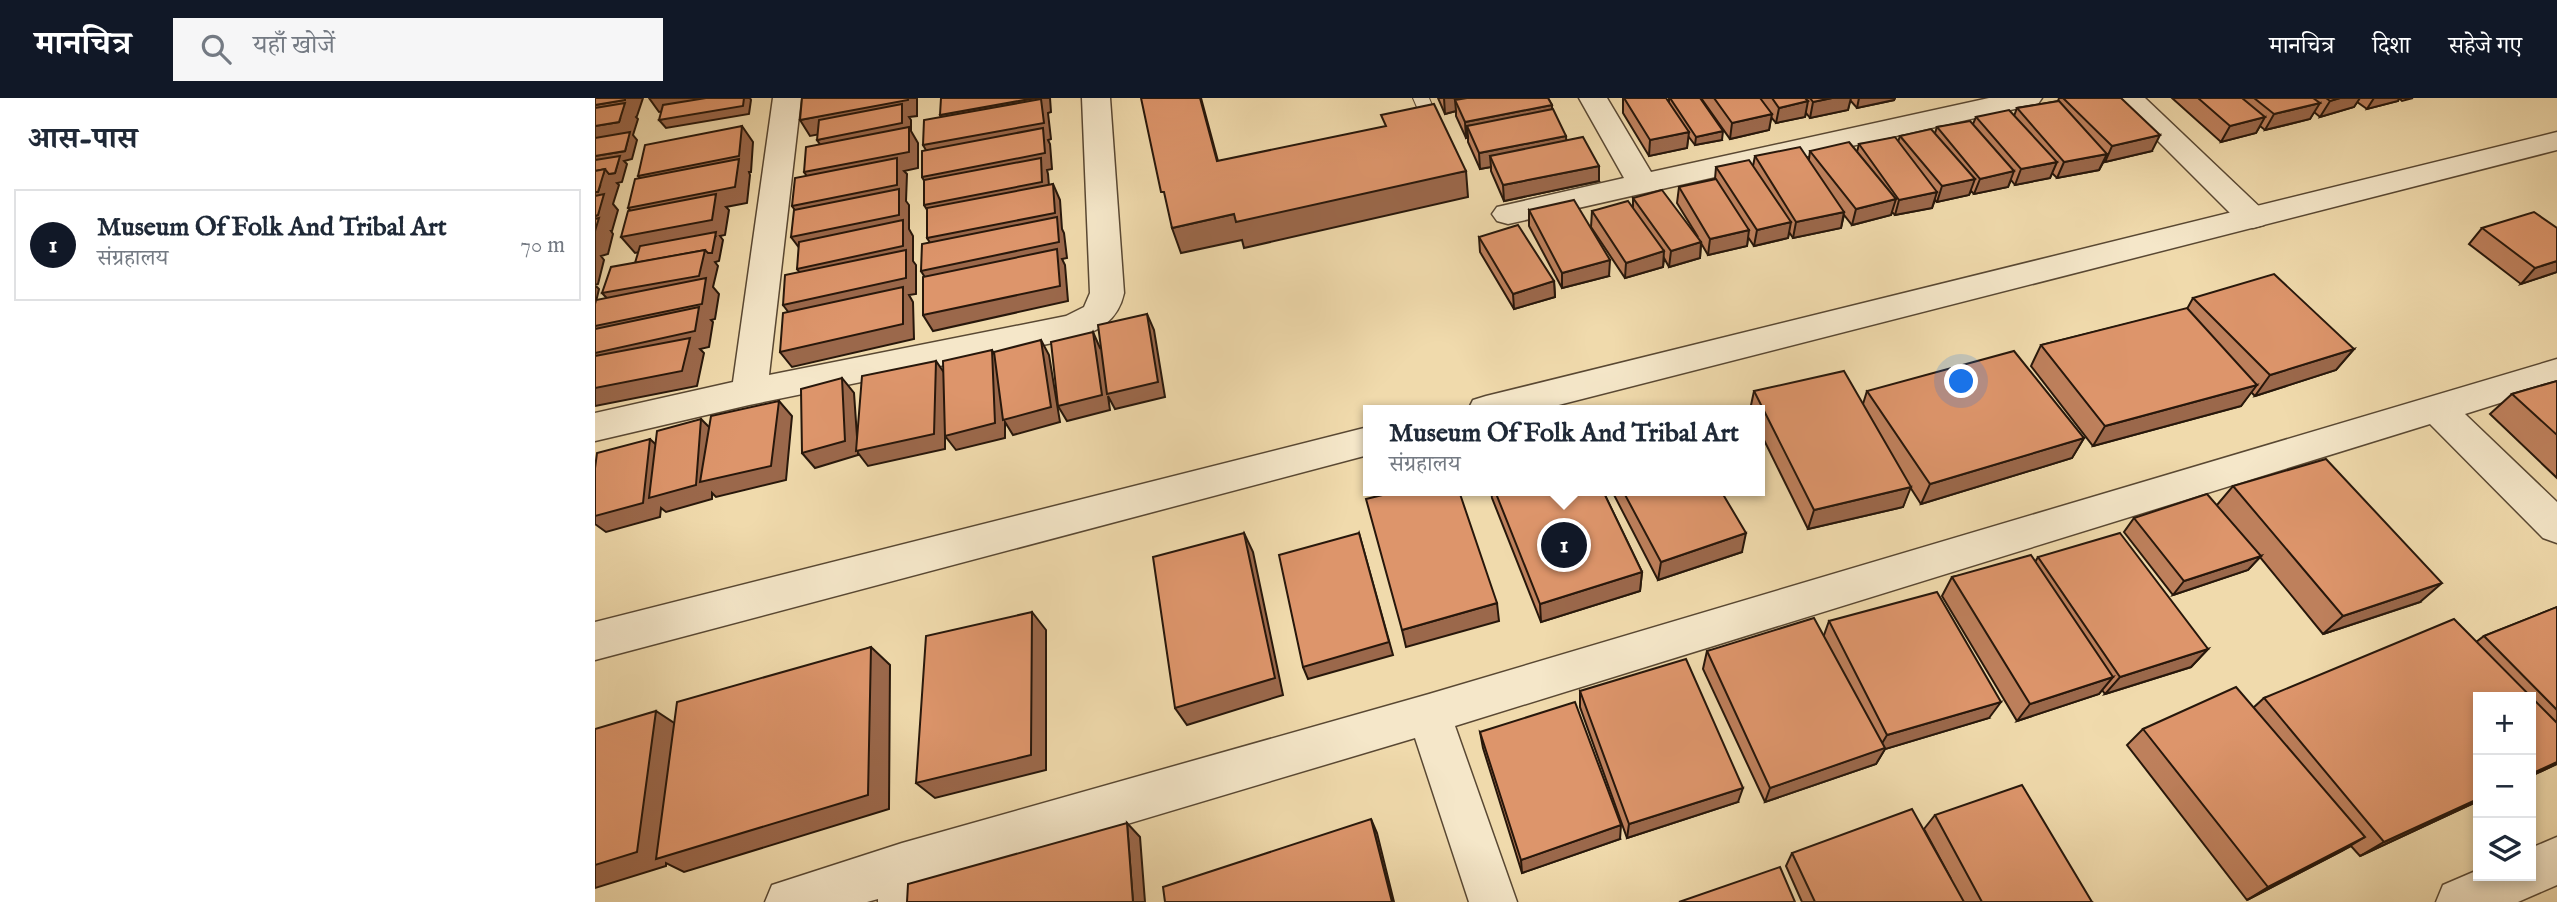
<!DOCTYPE html>
<html lang="hi">
<head>
<meta charset="utf-8">
<style>
  :root { --surface:#fff; --page:#f6f6f7; --text:#1f2937; --muted:#747a83; --line:#e0e1e3; --accent:#111827 }
  body { margin:0; font-family:"IM FELL English","Noto Serif Devanagari",serif; background:var(--page); color:var(--text) }
  .controls { position:absolute; right:21px; bottom:21px; display:grid; overflow:hidden; border-radius:0px; box-shadow:0 4px 10px #0003 }
  .controls button { width:63px; height:63px; display:grid; place-items:center; padding:0; border:0; border-bottom:2px solid var(--line); background:var(--surface); color:var(--text); font:35px sans-serif }
  .you { position:absolute; left:1367px; top:284px; width:24px; height:24px; margin:-18px; border:5px solid #fff; border-radius:50%; background:#1a73e8; box-shadow:0 0 0 10px #1a73e833 }
  .badge { display:grid; place-items:center; width:46px; height:46px; border-radius:50%; background:var(--accent); color:#fff; font-size:23px; font-weight:700 }
  .pin { position:absolute; translate:-50% -50%; border:4px solid #fff; box-shadow:0 2px 7px #0006 }
  .popup { position:absolute; left:768px; top:307px; width:402px; height:91px; box-sizing:border-box; display:grid; place-content:center; border-radius:0px; background:var(--surface); filter:drop-shadow(0 2px 5px #0005); font-size:23px; white-space:nowrap; color:var(--muted) }
  .popup b { font-size:26px; color:var(--text) }
  .popup::after { content:''; position:absolute; left:50%; top:100%; margin-left:-14px; border:14px solid transparent; border-top-color:var(--surface) }
  .list { margin:0; padding:0; list-style:none }
  h2 { display:flex; justify-content:space-between; align-items:center; height:91px; margin:0; padding:0 28px; font-size:30px }
  h2 small { font-size:23px; font-weight:400; color:var(--muted) }
  .list li { display:grid; grid-template-columns:46px 1fr auto; gap:21px; align-items:center; box-sizing:border-box; height:112px; margin:0 14px 14px; padding:0 14px; border:2px solid var(--line); border-radius:0px }
  .list b { display:block; font-size:26px; white-space:nowrap }
  .list p { margin:0; font-size:23px; white-space:nowrap; color:var(--muted) }
  .list em { font-size:23px; font-style:normal; color:var(--muted) }
  .icon { flex:none; width:38px; height:38px; fill:none; stroke:currentColor; stroke-width:2; stroke-linecap:round; stroke-linejoin:round }
  .map { position:relative; flex:none; width:1962px; height:804px; overflow:hidden }
  header { display:flex; align-items:center; gap:42px; box-sizing:border-box; height:98px; padding:0 35px; background:var(--accent); color:#fff }
  header strong { font-size:33px }
  nav { display:flex; gap:38px; margin-inline-start:auto; font-size:24px }
  .search { width:490px; height:63px; background:var(--page); display:flex; align-items:center; gap:18px; box-sizing:border-box; padding:0 24px; border-radius:0px; color:var(--muted); font-size:26px }
  main { display:flex }
  aside { flex:1; background:var(--surface) }
  .map>svg:first-child { display:block }
</style>
</head>
<body>
<header>
<strong>मानचित्र</strong>
<div class="search"><svg class="icon" aria-label="search" viewBox="0 0 24 24"><circle cx="10" cy="10" r="6"/><path d="M15 15l6 6"/></svg>यहाँ खोजें</div>
<nav><a>मानचित्र</a><a>दिशा</a><a>सहेजे गए</a></nav>
</header>
<main>
<aside>
<h2>आस-पास<small></small></h2>
<ul class="list">
<li><span class="badge">1</span><div><b>Museum Of Folk And Tribal Art</b><p>संग्रहालय</p></div><em>70 m</em></li>
</ul>
</aside>
<div class="map">
<svg width="1962" height="804" viewBox="0 0 1962 804">
  <rect width="100%" height="100%" fill="#f0daac"/>
  <filter id="stains"><feTurbulence type="fractalNoise" baseFrequency=".00286" numOctaves="4"/><feColorMatrix values="0 0 0 0 .2 0 0 0 0 .09 0 0 0 0 .02 0 0 0 .5 -.17"/></filter>
  <radialGradient id="worn" r=".72"><stop offset=".6" stop-color="#630" stop-opacity="0"/><stop offset="1" stop-color="#630" stop-opacity=".3"/></radialGradient>
  <g fill="none" stroke-linecap="round" stroke-linejoin="round">
    <g stroke="#594833" stroke-width="2">
      <polygon id="service" points="818,0 834,0 842,19 840,23 828,23"/>
    </g>
    <g stroke="#594833" stroke-width="3">
      <g id="minor">
        <path d="M 178,0 L 206,0 L 174,277 L 471,218 L 489,209 L 495,195 L 487,0 L 515,0 L 529,195 C 523,223 503,234 477,241 L 154,307 L 0,343 L 0,315 L 138,284 Z"/>
        <polygon points="984,0 1012,0 1056,74 1394,0 1447,0 1443,6 1433,8 913,126 902,123 897,116 902,109 1029,80"/>
        <polygon points="1520,0 1550,0 1669,113 1674,120 1669,127 1658,130 1647,127"/>
        <polygon points="1962,261 1962,287 1870,316 1962,404 1962,445 1948,440 1835,326 860,628 922,804 874,804 820,640 331,786 331,804 283,804 283,801 272,804 170,804 177,787 307,745 834,596"/>
        <polygon points="1962,739 1962,787 1923,804 1841,804 1848,787 1883,772 1883,778 1936,778 1936,750"/>
      </g>
    </g>
    <g stroke="#594833" stroke-width="3">
      <g id="tertiary">
        <polygon points="1962,34 1962,52 944,312 873,312 878,302 891,298"/>
        <polygon points="773,329 773,357 0,562 0,524"/>
      </g>
    </g>
    <use href="#service" fill="#f5e7c9" fill-rule="evenodd"/>
    <use href="#minor" fill="#f5e7c9" fill-rule="evenodd"/>
    <use href="#tertiary" fill="#f5e7c9" fill-rule="evenodd"/>
  </g>
  <g fill="#be805c" stroke="#27170b" stroke-width="2">
    <polygon points="843,0 953,0 957,7 957,11 971,42 1004,83 909,103 896,73 896,69 885,71 873,44 873,39 871,40 861,18 861,13 850,16"/>
    <polygon points="1028,0 1074,4 1074,0 1105,0 1127,42 1100,47 1093,38 1092,50 1054,58 1028,15"/>
    <polygon points="1106,0 1300,0 1299,2 1262,10 1255,2 1253,12 1215,20 1211,15 1210,19 1181,25 1176,19 1174,32 1135,41"/>
    <polygon points="1464,0 1526,0 1557,53 1510,64 1509,63 1504,72 1462,80 1457,75 1455,80 1420,87 1416,82 1413,89 1379,96 1376,93 1374,97 1342,104 1340,102 1337,110 1300,117 1297,114 1296,117 1257,127 1249,117 1246,130 1198,140 1194,134 1193,140 1159,148 1153,139 1152,148 1113,157 1106,145 1105,160 1074,169 1069,160 1068,169 1030,180 996,129 997,113 1038,109 1038,100 1103,139 1082,105 1084,89 1120,81 1121,69 1158,68 1160,58 1214,61 1215,53 1262,54 1264,46 1303,44 1305,38 1340,35 1342,29 1378,26 1381,19 1419,18 1422,10 1463,3"/>
    <polygon points="1577,0 1818,0 1807,3 1804,0 1803,3 1772,11 1762,4 1759,9 1725,19 1719,14 1715,21 1670,32 1665,28 1661,35 1626,44"/>
    <polygon points="934,112 1014,178 967,190 934,128"/>
    <polygon points="1887,130 1962,130 1962,174 1926,186 1874,146"/>
    <polygon points="884,139 959,183 960,199 919,211 885,154"/>
    <polygon points="1598,200 1759,251 1741,272 1660,298 1656,294 1646,308 1498,348 1436,268 1446,247 1592,211"/>
    <polygon points="1962,283 1962,380 1895,316 1917,296"/>
    <polygon points="1159,293 1268,306 1272,293 1489,340 1477,360 1326,406 1315,389 1308,409 1213,431 1165,334 1165,312 1155,312"/>
    <polygon points="1638,388 1825,504 1728,536 1665,459 1653,472 1578,497 1529,434 1539,420 1622,407"/>
    <polygon points="896,393 1008,393 1047,474 1045,493 946,524 897,400"/>
    <polygon points="1017,393 1126,393 1147,454 1063,482"/>
    <polygon points="1443,459 1613,551 1596,569 1510,596 1507,592 1504,596 1422,623 1347,498 1357,479 1440,464"/>
    <polygon points="1962,509 1962,666 1936,678 1936,599 1883,599 1883,703 1765,758 1756,748 1652,802 1532,647 1548,631 1658,610 1669,600 1881,544 1889,538"/>
    <polygon points="1234,523 1394,620 1290,651 1281,666 1170,704 1108,571 1112,553 1229,537"/>
    <polygon points="985,593 1143,704 1032,740 985,609"/>
    <polygon points="885,634 1025,741 927,775 888,650"/>
    <polygon points="1340,717 1497,804 1207,804 1191,768 1197,755 1355,779 1329,731"/>
  </g>
  <g fill="#9b684b" stroke="#27170b" stroke-width="2">
    <polygon points="30,0 48,0 42,18 41,19 43,21 38,37 42,42 37,61 29,63 32,66 27,84 22,85 24,87 18,106 23,112 17,133 16,133 18,136 13,156 6,158 9,162 3,186 0,187 4,191 0,208 0,118 3,117 4,112 0,113 0,94 3,94 5,88 0,89 0,79 8,77 10,71 14,76 20,75 23,64 0,68 0,58 30,53 33,41 0,46 0,28 24,24 25,21 0,25 0,7 30,2"/>
    <polygon points="54,0 144,0 64,14"/>
    <polygon points="149,0 155,0 156,2 154,16 71,30 64,22"/>
    <polygon points="313,0 322,0 322,18 314,19 316,22 316,33 323,45 323,70 309,73 312,76 311,103 314,107 314,131 318,138 318,163 321,167 321,196 314,197 318,204 319,241 197,269 185,254 200,223 188,207 214,186 202,171 208,155 196,139 208,124 197,108 220,90 209,74 233,58 222,42 307,21 215,38 205,22"/>
    <polygon points="440,0 455,0 456,14 453,15 456,41 453,42 455,46 457,71 452,72 453,76 455,100 339,123 329,107 336,95 327,79 337,63 328,47 354,33 345,17"/>
    <polygon points="605,0 606,0 630,89 622,63"/>
    <polygon points="849,0 931,0 860,2 861,13 850,16"/>
    <polygon points="1237,0 1256,0 1253,12 1215,20 1218,4"/>
    <polygon points="1264,0 1300,0 1299,2 1262,10"/>
    <polygon points="1745,0 1765,0 1759,9 1725,19 1735,3"/>
    <polygon points="1779,0 1804,0 1803,3 1772,11"/>
    <polygon points="1213,3 1210,19 1181,25 1184,10"/>
    <polygon points="1725,5 1715,21 1670,32 1679,16"/>
    <polygon points="957,7 957,22 872,28 873,39 871,40 870,24"/>
    <polygon points="1177,16 1174,32 1135,41 1137,25"/>
    <polygon points="1670,19 1661,35 1626,44 1635,28"/>
    <polygon points="147,28 158,44 156,74 154,74 155,77 152,105 131,109 134,112 130,137 125,138 128,142 124,163 120,164 123,168 118,189 124,196 120,221 116,222 118,224 114,249 105,251 109,255 102,288 0,308 0,228 22,211 7,195 110,152 120,139 40,155 26,139 47,126 33,110 57,94 43,78"/>
    <polygon points="1128,33 1127,42 1100,47 1101,39"/>
    <polygon points="1094,34 1092,50 1054,58 1055,42"/>
    <polygon points="1565,37 1557,53 1510,64 1517,48"/>
    <polygon points="971,38 972,54 895,58 896,69 885,71 884,55"/>
    <polygon points="1512,56 1504,72 1462,80 1469,64"/>
    <polygon points="1462,64 1455,80 1420,87 1426,71"/>
    <polygon points="1004,68 1004,83 909,103 908,87"/>
    <polygon points="871,73 873,99 649,150 647,142 586,155 577,130 639,116"/>
    <polygon points="1419,73 1413,89 1379,96 1385,81"/>
    <polygon points="1380,81 1374,97 1342,104 1347,88"/>
    <polygon points="458,86 465,102 467,131 469,135 472,160 467,161 470,167 473,203 338,233 328,217 336,189 326,173 342,156 332,140"/>
    <polygon points="1342,94 1337,110 1300,117 1304,102"/>
    <polygon points="1301,101 1296,117 1257,127 1261,111"/>
    <polygon points="1249,114 1246,130 1198,140 1201,124"/>
    <polygon points="1196,124 1193,140 1159,148 1162,132"/>
    <polygon points="1154,132 1152,148 1113,157 1115,141"/>
    <polygon points="1106,144 1105,160 1074,169 1076,153"/>
    <polygon points="1069,153 1068,169 1030,180 1031,165"/>
    <polygon points="1015,162 1014,178 967,190 967,175"/>
    <polygon points="1962,163 1962,174 1926,186 1940,170"/>
    <polygon points="959,183 960,199 919,211 918,196"/>
    <polygon points="552,216 559,232 570,299 520,311 513,298 515,312 472,323 463,308 498,234 505,250"/>
    <polygon points="446,242 454,257 465,324 418,337 410,324 410,340 361,352 350,338 350,351 273,368 263,355 263,357 220,370 207,355 247,280 259,295 263,353 341,263 352,279 397,252 406,267"/>
    <polygon points="1759,251 1741,272 1660,298 1675,277"/>
    <polygon points="1662,287 1646,308 1498,348 1510,328"/>
    <polygon points="184,303 197,318 191,382 121,399 117,395 117,401 71,414 66,410 65,419 11,434 0,426 0,365 6,371 55,341 71,356 106,321 121,336"/>
    <polygon points="1489,340 1477,360 1326,406 1335,386"/>
    <polygon points="1316,389 1308,409 1213,431 1219,412"/>
    <polygon points="649,435 658,454 688,597 592,627 580,610"/>
    <polygon points="764,435 798,557 713,581 708,569"/>
    <polygon points="1151,435 1147,454 1063,482 1066,464"/>
    <polygon points="1666,458 1653,472 1578,497 1589,483"/>
    <polygon points="1047,474 1045,493 946,524 945,506"/>
    <polygon points="1847,485 1825,504 1728,536 1748,518"/>
    <polygon points="902,505 904,523 811,549 807,532"/>
    <polygon points="437,514 451,532 451,672 340,700 321,685"/>
    <polygon points="276,549 295,567 294,711 89,774 71,765 71,768 0,790 0,767 61,613 87,630"/>
    <polygon points="1613,551 1596,569 1510,596 1525,579"/>
    <polygon points="1518,579 1504,596 1422,623 1435,606"/>
    <polygon points="1406,604 1394,620 1290,651 1281,666 1170,704 1175,690 1283,652 1292,637"/>
    <polygon points="1962,664 1962,666 1936,678 1936,676"/>
    <polygon points="1148,690 1143,704 1032,740 1034,726"/>
    <polygon points="1883,701 1883,703 1765,758 1789,744"/>
    <polygon points="776,721 782,735 799,804 797,804"/>
    <polygon points="532,725 545,739 550,804 538,804"/>
    <polygon points="1026,727 1025,741 927,775 926,762"/>
    <polygon points="1770,739 1747,753 1652,802 1673,789"/>
  </g>
  <g fill="#dd956b" stroke="#27170b" stroke-width="2">
    <polygon points="0,0 30,0 30,2 0,7"/>
    <polygon points="111,0 149,0 148,8 64,22 68,7"/>
    <polygon points="207,0 313,0 313,2 205,22"/>
    <polygon points="346,0 440,0 345,17"/>
    <polygon points="546,0 605,0 622,63 791,28 786,17 839,6 871,73 641,124 639,116 577,130 569,94 566,94"/>
    <polygon points="872,0 953,0 957,7 870,24 860,2"/>
    <polygon points="1029,0 1071,0 1094,34 1055,42"/>
    <polygon points="1075,0 1105,0 1128,33 1101,39"/>
    <polygon points="1119,0 1165,0 1177,16 1137,25"/>
    <polygon points="1177,0 1210,0 1213,3 1184,10"/>
    <polygon points="1215,0 1237,0 1218,4"/>
    <polygon points="1468,0 1526,0 1565,37 1517,48"/>
    <polygon points="1603,0 1647,0 1670,19 1635,28"/>
    <polygon points="1659,0 1718,0 1725,5 1679,16"/>
    <polygon points="1731,0 1745,0 1735,3"/>
    <polygon points="446,1 449,25 328,47 329,22"/>
    <polygon points="1464,3 1512,56 1469,64 1422,10"/>
    <polygon points="30,5 24,24 0,28 0,10"/>
    <polygon points="307,6 307,25 222,42 224,22"/>
    <polygon points="958,11 971,38 884,55 872,28"/>
    <polygon points="1414,12 1462,64 1426,71 1381,19"/>
    <polygon points="1375,23 1419,73 1385,81 1342,29"/>
    <polygon points="147,28 144,58 43,78 50,47"/>
    <polygon points="314,29 314,54 209,74 211,49"/>
    <polygon points="448,30 450,55 327,79 327,53"/>
    <polygon points="1336,31 1380,81 1347,88 1305,38"/>
    <polygon points="35,34 30,53 0,58 0,40"/>
    <polygon points="988,39 1004,68 908,87 895,58"/>
    <polygon points="1300,39 1342,94 1304,102 1264,46"/>
    <polygon points="1254,44 1301,101 1261,111 1215,53"/>
    <polygon points="1205,49 1249,114 1201,124 1160,58"/>
    <polygon points="25,58 20,75 14,76 10,71 0,73 0,62"/>
    <polygon points="302,60 302,87 197,108 200,80"/>
    <polygon points="446,60 447,84 329,107 329,82"/>
    <polygon points="144,61 140,89 33,110 40,81"/>
    <polygon points="1154,62 1196,124 1162,132 1121,69"/>
    <polygon points="10,71 3,94 0,94 0,73"/>
    <polygon points="1121,81 1154,132 1115,141 1084,89"/>
    <polygon points="458,86 460,115 332,140 332,110"/>
    <polygon points="304,91 304,117 196,139 199,112"/>
    <polygon points="1067,92 1106,144 1076,153 1038,100"/>
    <polygon points="9,96 3,117 0,118 0,98"/>
    <polygon points="121,96 117,122 26,139 33,113"/>
    <polygon points="979,102 1015,162 967,175 934,112"/>
    <polygon points="1033,103 1069,153 1031,165 997,113"/>
    <polygon points="1939,114 1962,130 1962,163 1940,170 1887,130"/>
    <polygon points="462,119 464,144 326,173 327,146"/>
    <polygon points="4,120 0,133 0,121"/>
    <polygon points="308,122 308,148 202,171 204,144"/>
    <polygon points="923,127 959,183 918,196 884,139"/>
    <polygon points="121,134 117,155 113,155 110,152 40,165 45,148"/>
    <polygon points="462,151 465,188 328,217 328,179"/>
    <polygon points="110,152 104,178 7,195 16,169"/>
    <polygon points="311,152 311,180 188,207 190,177"/>
    <polygon points="1679,176 1759,251 1675,277 1598,200"/>
    <polygon points="111,180 107,206 0,228 0,206 1,202"/>
    <polygon points="308,189 308,226 185,254 188,215"/>
    <polygon points="104,209 100,233 0,255 0,231"/>
    <polygon points="1592,210 1662,287 1510,328 1446,247"/>
    <polygon points="552,216 563,284 512,296 503,227"/>
    <polygon points="498,234 507,297 463,308 456,244"/>
    <polygon points="95,240 87,273 0,290 0,258"/>
    <polygon points="446,242 456,309 408,322 399,254"/>
    <polygon points="397,252 400,325 350,338 348,263"/>
    <polygon points="1419,253 1489,340 1335,386 1272,293"/>
    <polygon points="341,263 339,336 261,353 267,278"/>
    <polygon points="1249,273 1316,389 1219,412 1159,293"/>
    <polygon points="247,280 250,343 207,355 206,291"/>
    <polygon points="1962,283 1962,337 1917,296"/>
    <polygon points="184,303 176,368 105,384 116,318"/>
    <polygon points="106,321 101,387 54,400 62,333"/>
    <polygon points="55,341 48,405 0,418 0,370 2,355"/>
    <polygon points="1731,361 1847,485 1748,518 1638,388"/>
    <polygon points="804,393 864,393 902,505 807,532 771,401"/>
    <polygon points="900,393 1008,393 1047,474 945,506"/>
    <polygon points="1028,393 1126,393 1151,435 1066,464"/>
    <polygon points="1612,396 1666,458 1589,483 1539,420"/>
    <polygon points="649,435 680,580 580,610 558,459"/>
    <polygon points="764,435 794,544 708,569 684,457"/>
    <polygon points="1525,435 1613,551 1525,579 1443,459"/>
    <polygon points="1436,457 1518,579 1435,606 1357,479"/>
    <polygon points="1342,494 1406,604 1292,637 1234,523"/>
    <polygon points="1962,509 1962,612 1889,538"/>
    <polygon points="437,514 436,657 321,685 331,538"/>
    <polygon points="1219,520 1290,650 1175,690 1112,553"/>
    <polygon points="1859,521 1962,625 1962,664 1936,676 1936,599 1883,599 1883,701 1789,744 1669,600"/>
    <polygon points="276,549 273,697 61,761 82,604"/>
    <polygon points="1091,561 1148,690 1034,726 985,593"/>
    <polygon points="1641,589 1770,739 1673,789 1548,631"/>
    <polygon points="980,604 1026,727 926,762 885,634"/>
    <polygon points="61,613 42,754 0,767 0,631"/>
    <polygon points="1427,687 1497,804 1387,804 1340,717"/>
    <polygon points="1317,711 1369,804 1220,804 1197,755"/>
    <polygon points="776,721 797,804 570,804 568,789"/>
    <polygon points="532,725 538,804 312,804 313,786"/>
    <polygon points="1185,769 1200,804 1084,804"/>
  </g>
  <rect width="100%" height="100%" filter="url(#stains)"/>
  <rect width="100%" height="100%" fill="url(#worn)"/>
</svg>
<div class="controls">
<button>+</button>
<button>−</button>
<button><svg class="icon" aria-label="layers" viewBox="0 0 24 24"><path d="M12 4l9 5-9 5-9-5zM3 14l9 5 9-5"/></svg></button>
</div>
<div class="you"></div>
<div class="pin badge" style="left:969px;top:447px">1</div>
<div class="popup"><b>Museum Of Folk And Tribal Art</b>संग्रहालय</div>
</div>
</main>
</body>
</html>
